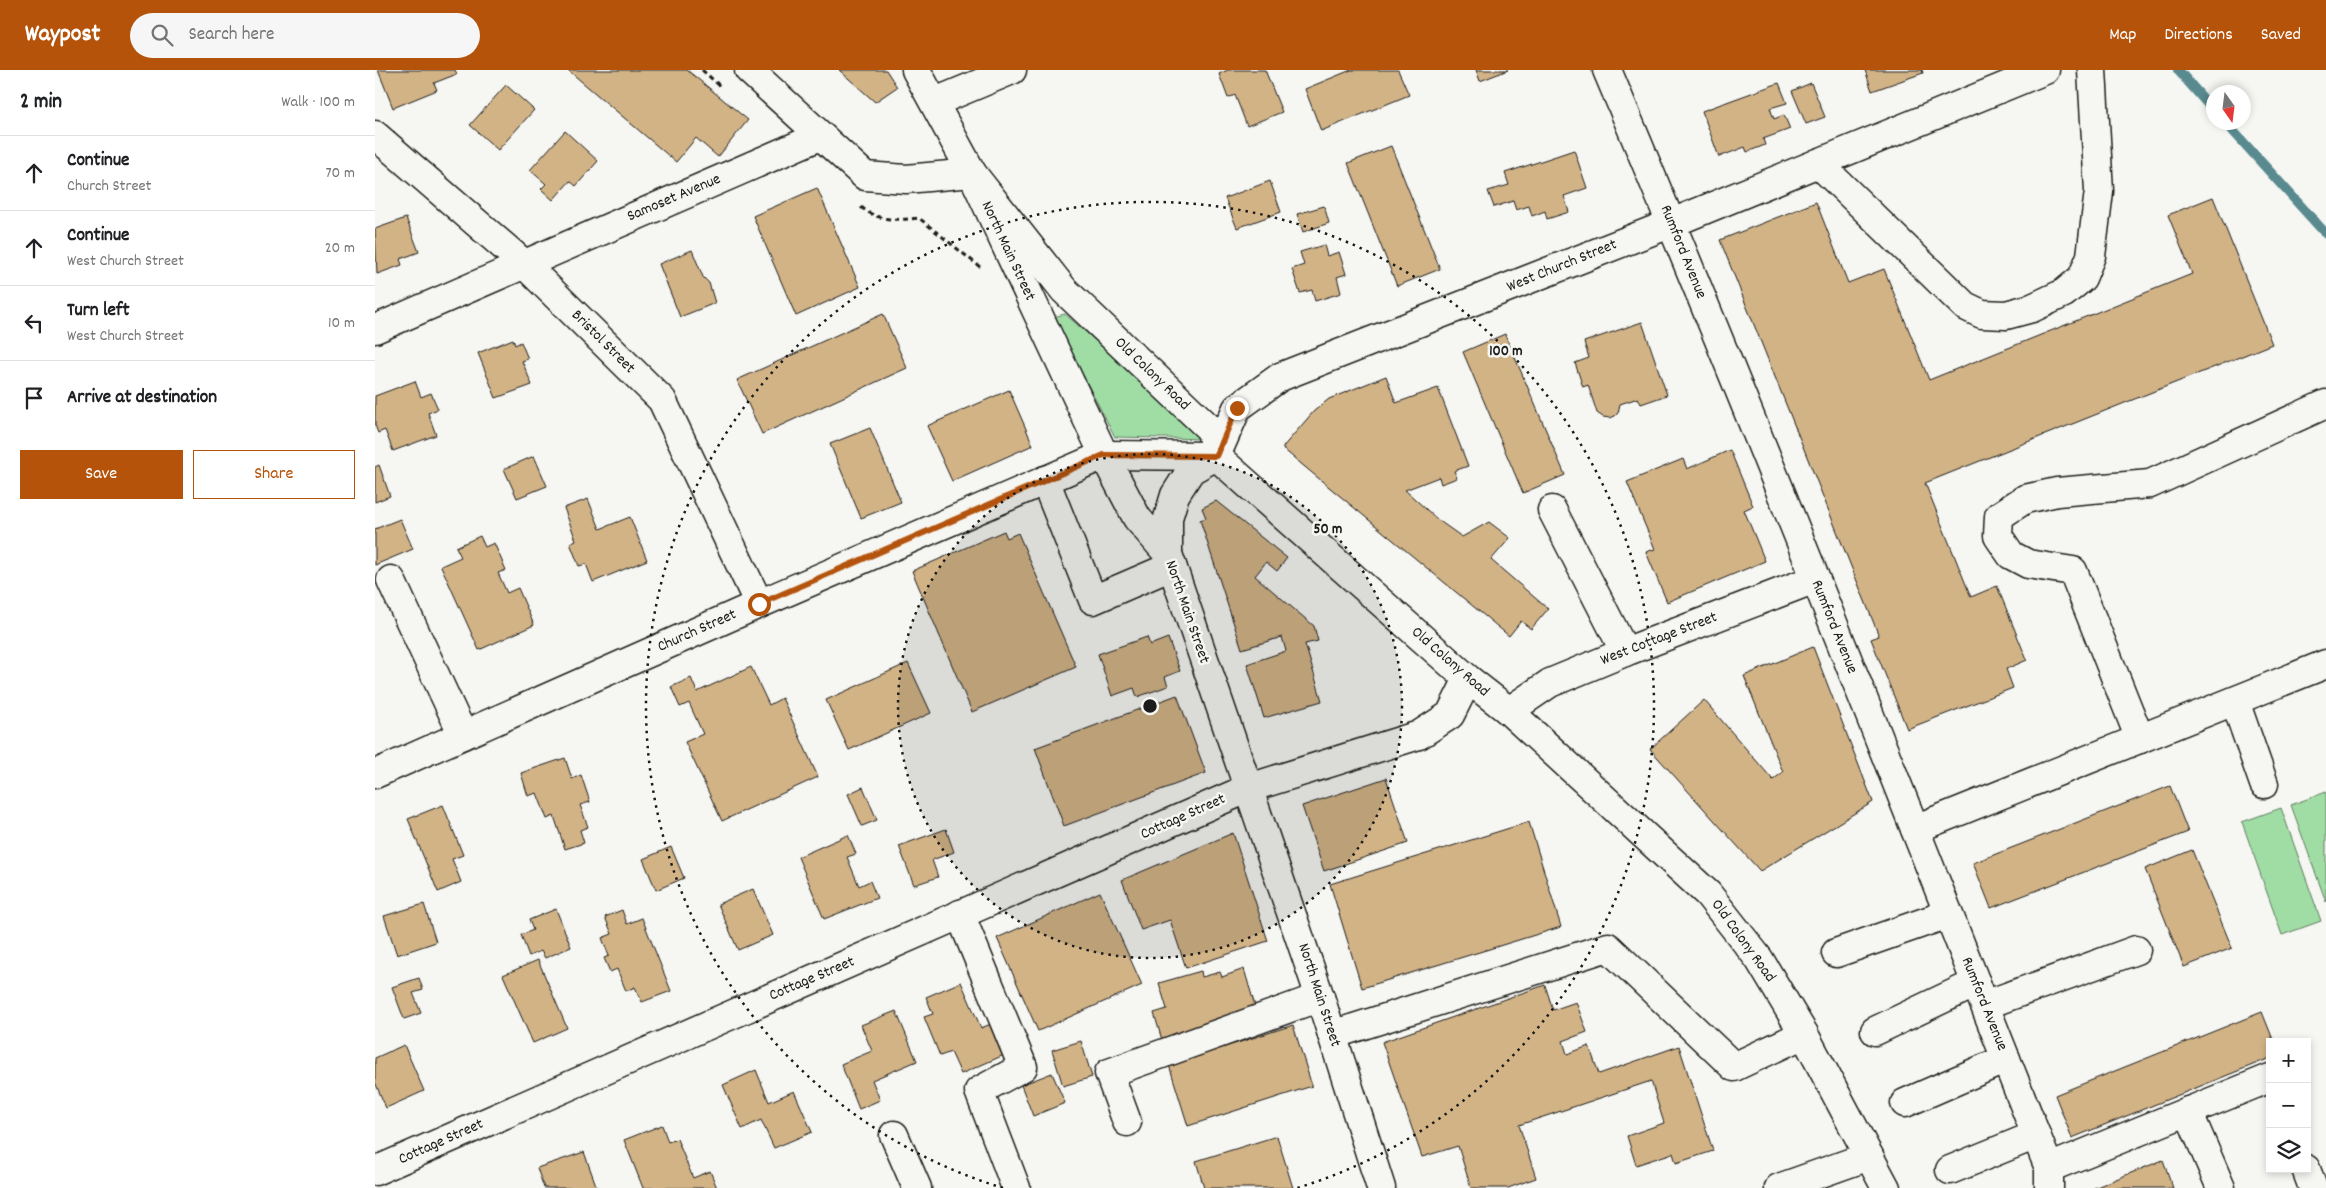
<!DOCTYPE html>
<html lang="en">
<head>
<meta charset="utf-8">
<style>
  :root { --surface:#fff; --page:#f6f6f6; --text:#202124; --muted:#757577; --line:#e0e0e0; --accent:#b45309 }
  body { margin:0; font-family:Dekko,sans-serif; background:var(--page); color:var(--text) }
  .controls { position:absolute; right:15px; bottom:15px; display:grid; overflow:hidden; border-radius:0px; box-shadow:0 2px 8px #0003 }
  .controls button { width:45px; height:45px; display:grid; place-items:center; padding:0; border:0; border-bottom:1px solid var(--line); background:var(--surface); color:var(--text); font:25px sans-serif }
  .compass { position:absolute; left:1831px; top:15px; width:45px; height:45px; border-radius:50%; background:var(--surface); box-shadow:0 2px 8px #0003; rotate:166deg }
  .stop { position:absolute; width:15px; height:15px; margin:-11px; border:4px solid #b45309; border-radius:50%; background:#fff }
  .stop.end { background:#b45309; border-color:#fff; box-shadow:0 1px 5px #0008 }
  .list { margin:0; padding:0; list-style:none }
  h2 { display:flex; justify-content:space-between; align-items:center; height:65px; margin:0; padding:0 20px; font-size:21px }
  h2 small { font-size:16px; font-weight:400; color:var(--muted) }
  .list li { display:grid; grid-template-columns:32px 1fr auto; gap:15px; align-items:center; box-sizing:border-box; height:75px; padding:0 20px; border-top:1px solid var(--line) }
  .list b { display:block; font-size:19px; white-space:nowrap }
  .list p { margin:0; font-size:16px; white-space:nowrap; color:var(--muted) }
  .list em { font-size:16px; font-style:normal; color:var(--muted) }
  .actions { display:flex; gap:10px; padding:15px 20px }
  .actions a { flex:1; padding:11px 0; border:1px solid var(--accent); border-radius:0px; text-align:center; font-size:18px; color:var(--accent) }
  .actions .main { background:var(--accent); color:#fff }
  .icon { flex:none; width:28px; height:28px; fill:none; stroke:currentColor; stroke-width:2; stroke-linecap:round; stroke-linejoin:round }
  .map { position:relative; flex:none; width:1951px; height:1118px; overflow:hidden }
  header { display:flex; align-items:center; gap:30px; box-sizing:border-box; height:70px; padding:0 25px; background:var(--accent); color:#fff }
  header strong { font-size:24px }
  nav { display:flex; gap:28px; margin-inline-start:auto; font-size:18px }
  .search { width:350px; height:45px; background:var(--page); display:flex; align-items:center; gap:12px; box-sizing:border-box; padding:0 18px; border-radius:28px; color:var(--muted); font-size:19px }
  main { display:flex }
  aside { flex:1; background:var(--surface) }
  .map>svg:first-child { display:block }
</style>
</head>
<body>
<header>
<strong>Waypost</strong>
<div class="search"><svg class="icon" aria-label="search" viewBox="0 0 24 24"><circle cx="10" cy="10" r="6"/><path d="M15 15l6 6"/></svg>Search here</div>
<nav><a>Map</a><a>Directions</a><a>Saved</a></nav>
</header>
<main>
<aside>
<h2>2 min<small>Walk · 100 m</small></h2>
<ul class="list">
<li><svg class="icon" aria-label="ahead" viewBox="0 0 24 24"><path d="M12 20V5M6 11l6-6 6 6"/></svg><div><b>Continue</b><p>Church Street</p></div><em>70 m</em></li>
<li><svg class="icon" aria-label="ahead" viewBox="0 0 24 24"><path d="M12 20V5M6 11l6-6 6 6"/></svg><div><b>Continue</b><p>West Church Street</p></div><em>20 m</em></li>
<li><svg class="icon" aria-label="left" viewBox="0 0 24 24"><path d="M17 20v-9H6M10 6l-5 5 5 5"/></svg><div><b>Turn left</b><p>West Church Street</p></div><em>10 m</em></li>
<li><svg class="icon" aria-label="arrive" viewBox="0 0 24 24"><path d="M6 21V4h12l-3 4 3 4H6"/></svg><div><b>Arrive at destination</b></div></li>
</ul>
<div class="actions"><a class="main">Save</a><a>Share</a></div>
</aside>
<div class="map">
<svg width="1951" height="1118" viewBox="0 0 1951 1118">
  <rect width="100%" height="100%" fill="#f6f6f2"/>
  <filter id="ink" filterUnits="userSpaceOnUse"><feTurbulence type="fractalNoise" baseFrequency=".02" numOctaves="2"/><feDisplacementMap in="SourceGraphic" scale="10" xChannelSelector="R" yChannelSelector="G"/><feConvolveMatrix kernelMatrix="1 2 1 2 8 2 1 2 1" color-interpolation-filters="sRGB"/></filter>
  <g filter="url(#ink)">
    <g fill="#a0dda4" stroke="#5e7c60">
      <polygon points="690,244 833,369 740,367 678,247"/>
      <polygon points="1951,722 1951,832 1916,735"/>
      <polygon points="1906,738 1946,851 1907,865 1867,752"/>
    </g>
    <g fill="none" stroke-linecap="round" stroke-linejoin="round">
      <g stroke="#598a90" stroke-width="10">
        <polyline points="1803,0 1838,40"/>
        <polyline points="1850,52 1951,164"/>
      </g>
    </g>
    <g fill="#d2b386" stroke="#1c1c1c">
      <polygon points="3,0 80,0 82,4 59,13 62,20 18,38"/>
      <polygon points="193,0 312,0 373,50 343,87 321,68 301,92"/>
      <polygon points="464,0 511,0 522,17 500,32"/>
      <polygon points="853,0 890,0 907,42 872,56 860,25 853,28 844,4"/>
      <polygon points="976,0 1023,0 1034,25 946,61 930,19"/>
      <polygon points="1101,0 1133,0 1105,11"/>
      <polygon points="1490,0 1547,0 1548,3 1497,21"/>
      <polygon points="1404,13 1412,33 1395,38 1399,49 1409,45 1415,59 1388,69 1390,75 1372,82 1370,77 1344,87 1327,41"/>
      <polygon points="1436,13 1450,47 1431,54 1417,21"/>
      <polygon points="131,15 159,40 123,80 95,55"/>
      <polygon points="190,61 223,91 201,116 195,111 178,130 166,119 171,114 155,100"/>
      <polygon points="1016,76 1065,199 1022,216 973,93"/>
      <polygon points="1199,80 1212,118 1189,126 1194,142 1172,149 1170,141 1157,146 1154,136 1141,140 1138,131 1119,137 1113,121 1134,115 1130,103"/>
      <polygon points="895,111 906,142 862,158 850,128"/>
      <polygon points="442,118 485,217 421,246 378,146"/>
      <polygon points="1838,127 1897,274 1550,413 1596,527 1622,516 1652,590 1631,599 1638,618 1532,659 1496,569 1504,566 1345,170 1441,132 1473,213 1509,199 1554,310 1817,204 1793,145"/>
      <polygon points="949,136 954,153 928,162 922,144"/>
      <polygon points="31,148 44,182 25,189 27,195 2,204 0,159"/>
      <polygon points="949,175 952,186 964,182 971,204 962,207 966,223 940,231 937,220 925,223 917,199 929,195 925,182"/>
      <polygon points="317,180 328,207 334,213 340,233 305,247 284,194"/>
      <polygon points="508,244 532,298 387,364 362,310"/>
      <polygon points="1267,252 1292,325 1266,334 1263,328 1245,334 1243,343 1240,346 1235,348 1228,347 1222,343 1213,315 1208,317 1200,293 1214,288 1209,272"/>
      <polygon points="1130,264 1190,405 1148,423 1088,282"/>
      <polygon points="138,269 140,275 146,272 153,289 147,291 157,315 121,328 103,283"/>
      <polygon points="1011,306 1021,333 1063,318 1093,396 1079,401 1082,408 1066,414 1064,407 1030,420 1063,450 1087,467 1114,452 1135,468 1116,490 1173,539 1156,559 1146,551 1134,566 907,378 939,341 954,329"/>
      <polygon points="40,311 46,327 56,323 63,339 53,343 61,365 18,381 10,360 3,363 0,355 0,326"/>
      <polygon points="634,320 658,375 577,411 552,356"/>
      <polygon points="495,358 526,432 486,448 455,374"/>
      <polygon points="1355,380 1378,436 1369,440 1390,491 1292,532 1271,482 1280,479 1252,412 1308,389 1312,399"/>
      <polygon points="159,386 172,416 142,428 129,399"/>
      <polygon points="4,395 15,426 0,432 0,397"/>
      <polygon points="213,429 225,459 255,447 272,490 218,512 211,494 204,496 195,473 201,470 189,438"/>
      <polygon points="841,431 912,488 902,501 891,492 880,506 939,556 943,571 930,574 947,631 889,648 872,594 911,581 907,567 867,579 825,450 831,448 827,438"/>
      <polygon points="25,449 38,479 0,495 0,459"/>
      <polygon points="629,461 632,468 643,463 701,597 597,642 537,501"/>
      <polygon points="105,466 110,477 119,473 131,500 123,503 132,523 143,518 159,555 104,580 66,496 86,487 81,477"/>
      <polygon points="772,567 775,575 793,568 805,601 790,607 793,616 762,627 759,618 737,626 723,584"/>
      <polygon points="1438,577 1498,732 1385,801 1275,679 1329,630 1398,710 1408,702 1369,606"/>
      <polygon points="533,593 556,643 474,680 451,630"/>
      <polygon points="376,597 394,635 407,628 443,707 347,751 310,672 328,664 314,633 305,637 296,617 316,608 322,622"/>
      <polygon points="802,625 831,703 689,756 660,678"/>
      <polygon points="190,688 197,709 206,705 215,732 205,735 213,757 205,760 209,773 190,779 179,746 172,749 162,723 153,726 146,703"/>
      <polygon points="1011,708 1033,773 949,801 927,736"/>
      <polygon points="1795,716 1813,762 1616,838 1598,793"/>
      <polygon points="488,717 502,750 487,756 473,724"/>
      <polygon points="68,735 88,785 77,789 86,812 63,822 33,749"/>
      <polygon points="1154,752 1186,857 987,918 955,814"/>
      <polygon points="571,759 579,782 557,790 563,807 539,815 524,776"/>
      <polygon points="858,763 893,871 811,898 795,850 766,860 747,810"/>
      <polygon points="473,765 481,784 472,787 484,816 495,811 502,828 449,849 423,787"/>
      <polygon points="296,777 309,808 281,820 268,789"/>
      <polygon points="1817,780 1857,878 1809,897 1770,799"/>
      <polygon points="378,819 398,865 363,880 343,834"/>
      <polygon points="725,822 767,915 663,961 622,868"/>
      <polygon points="49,834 61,872 22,885 9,846"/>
      <polygon points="181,839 196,877 170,888 166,881 154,886 146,865 158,860 154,850"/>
      <polygon points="247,840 252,854 267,848 296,921 267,932 260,917 251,921 242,899 235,902 229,888 234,886 227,868 237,864 230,847"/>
      <polygon points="163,890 192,958 158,973 128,905"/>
      <polygon points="869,899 880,936 861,943 863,948 787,970 779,943 792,939 784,913 826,901 827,907 845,902 847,907"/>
      <polygon points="44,908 48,920 38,923 46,943 29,949 17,917"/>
      <polygon points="586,912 606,958 616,954 629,985 586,1004 576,982 565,986 549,947 558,944 551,927"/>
      <polygon points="1170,915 1178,940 1201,932 1212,962 1188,971 1192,984 1214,976 1224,1004 1304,976 1338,1081 1301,1093 1298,1083 1261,1095 1252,1066 1289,1053 1276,1011 1144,1055 1161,1108 1133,1118 1096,1118 1083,1076 1047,1087 1007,972"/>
      <polygon points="521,941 542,991 497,1010 505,1030 484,1039 466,994 497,981 486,955"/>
      <polygon points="1887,942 1899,972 1895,972 1895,988 1697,1068 1680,1025"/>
      <polygon points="918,955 937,1016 813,1056 794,995"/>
      <polygon points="706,971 717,1007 688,1016 677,980"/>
      <polygon points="29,975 49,1021 11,1038 0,1012 0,988"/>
      <polygon points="381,1000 394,1032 419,1021 437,1062 399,1078 386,1050 367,1059 348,1015"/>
      <polygon points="677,1003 690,1033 658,1046 646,1015"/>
      <polygon points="287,1055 293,1072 302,1069 318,1108 335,1101 342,1118 268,1118 249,1070"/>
      <polygon points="902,1066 918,1118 829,1118 821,1091"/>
      <polygon points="209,1082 222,1118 169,1118 162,1098"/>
      <polygon points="1788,1090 1798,1118 1719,1118"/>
    </g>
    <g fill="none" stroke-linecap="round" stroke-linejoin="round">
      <g stroke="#1c1c1c" stroke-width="31">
        <g id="minor">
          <polyline points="374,0 490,106 531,109 597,103"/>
          <path d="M 1232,0 C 1381,353 1520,709 1661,1065 L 1674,1098 L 1674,1118"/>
          <polyline points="560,32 637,0"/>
          <polyline points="0,65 148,193 287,330 384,534"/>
          <polyline points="1443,93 1590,236 1607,244 1631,245 1657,238 1689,223 1707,208 1716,186 1724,121 1717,0"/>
          <polyline points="0,259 445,66"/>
          <polyline points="670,410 718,530 797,496"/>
          <polyline points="1177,440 1250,582"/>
          <polyline points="16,510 88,665"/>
          <polyline points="1860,631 1889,714"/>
          <polyline points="1134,641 1175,613 1250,582 1440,509"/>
          <polyline points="1765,669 1698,501 1653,494 1636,485 1623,466 1624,446 1650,429 1682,422 1775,414 1951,334"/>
          <polyline points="0,704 384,534 729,385 841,386 862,338 905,307 1297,153 1670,0"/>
          <polyline points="1540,759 1951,594"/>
          <polyline points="585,844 648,997 604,1021 641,1118"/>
          <polyline points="1461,883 1573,844"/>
          <polyline points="1610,935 1761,880"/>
          <polyline points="1500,961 1601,913"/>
          <polyline points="957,965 1233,877 1359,997 1429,964"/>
          <polyline points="1530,1033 1631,989"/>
          <polyline points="1813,1041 1846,1118"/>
          <polyline points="752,1052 734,1003 945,927"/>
          <polyline points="519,1065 542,1118"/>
          <polyline points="1674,1098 1895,1008"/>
          <polyline points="1931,1099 1938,1118"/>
          <polyline points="1575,1100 1661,1065"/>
          <polyline points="0,1101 874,718 1044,665 1075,645 1093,609"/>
          <polyline points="1404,1118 1494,1086"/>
        </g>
      </g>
      <g stroke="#1c1c1c" stroke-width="31">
        <g id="major">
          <polyline points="541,0 597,103 729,385 762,448 793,484 945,927 1006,1118"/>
          <polyline points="597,103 689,220 836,360 841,386 1093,609 1134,641 1333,824 1384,889 1429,964 1511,1118"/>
          <polyline points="793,484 793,448 800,425 816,400 841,386"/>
        </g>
      </g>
      <g stroke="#1c1c1c" stroke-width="3" stroke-dasharray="5 4" stroke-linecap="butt">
        <polyline points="327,0 345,16"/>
        <path d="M 486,137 C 504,152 522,150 544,148 L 605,197"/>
      </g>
      <use href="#minor" stroke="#f6f6f2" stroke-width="28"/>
      <use href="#major" stroke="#f6f6f2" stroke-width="28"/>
    </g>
  </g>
  <g fill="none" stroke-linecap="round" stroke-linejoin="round" filter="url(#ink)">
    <polyline stroke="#b45309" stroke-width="6" points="384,534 729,385 841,386 862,338"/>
  </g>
  <circle cx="775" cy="636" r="252" fill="#1c1c1c" fill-opacity=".12"/>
  <g fill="none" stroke="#1c1c1c" stroke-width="2.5" stroke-dasharray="2.5 5">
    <circle cx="775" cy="636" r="252"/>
    <path d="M628 1118A504 504 0 1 1 922 1118"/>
  </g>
  <g text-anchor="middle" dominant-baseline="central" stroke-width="5" stroke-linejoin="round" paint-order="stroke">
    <g font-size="16" fill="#1c1c1c" stroke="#f6f6f2">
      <text transform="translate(299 128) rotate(-23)">Samoset Avenue</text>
      <text transform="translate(633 181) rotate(65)">North Main Street</text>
      <text transform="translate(1308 182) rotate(68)">Rumford Avenue</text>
      <text transform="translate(1187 196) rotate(-22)">West Church Street</text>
      <text transform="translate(228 272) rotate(45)">Bristol Street</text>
      <text transform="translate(777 304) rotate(44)">Old Colony Road</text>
      <text transform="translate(812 542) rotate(71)">North Main Street</text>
      <text transform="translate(1459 557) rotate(68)">Rumford Avenue</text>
      <text transform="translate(322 561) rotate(-24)">Church Street</text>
      <text transform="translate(1284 569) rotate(-21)">West Cottage Street</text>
      <text transform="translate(1075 592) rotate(41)">Old Colony Road</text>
      <text transform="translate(808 747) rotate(-24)">Cottage Street</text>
      <text transform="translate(1368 871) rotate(54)">Old Colony Road</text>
      <text transform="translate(437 909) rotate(-23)">Cottage Street</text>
      <text transform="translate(944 925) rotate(72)">North Main Street</text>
      <text transform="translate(1609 934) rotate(68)">Rumford Avenue</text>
      <text transform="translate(66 1072) rotate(-24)">Cottage Street</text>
    </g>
  </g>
  <circle cx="775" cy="636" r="8" fill="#1c1c1c" stroke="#f6f6f2" stroke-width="2.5"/>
  <g font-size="15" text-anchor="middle" font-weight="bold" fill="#1c1c1c" stroke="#f6f6f2" stroke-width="5" stroke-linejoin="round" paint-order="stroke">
    <text x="1131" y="285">100 m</text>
    <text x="953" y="463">50 m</text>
  </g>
</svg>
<div class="controls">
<button>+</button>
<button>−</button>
<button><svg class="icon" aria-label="layers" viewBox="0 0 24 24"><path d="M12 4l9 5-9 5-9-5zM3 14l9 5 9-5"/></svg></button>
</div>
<svg class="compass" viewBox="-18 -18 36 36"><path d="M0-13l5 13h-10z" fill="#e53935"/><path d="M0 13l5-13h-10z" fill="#757577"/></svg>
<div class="stop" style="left:384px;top:534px"></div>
<div class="stop end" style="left:862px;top:338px"></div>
</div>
</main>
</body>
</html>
